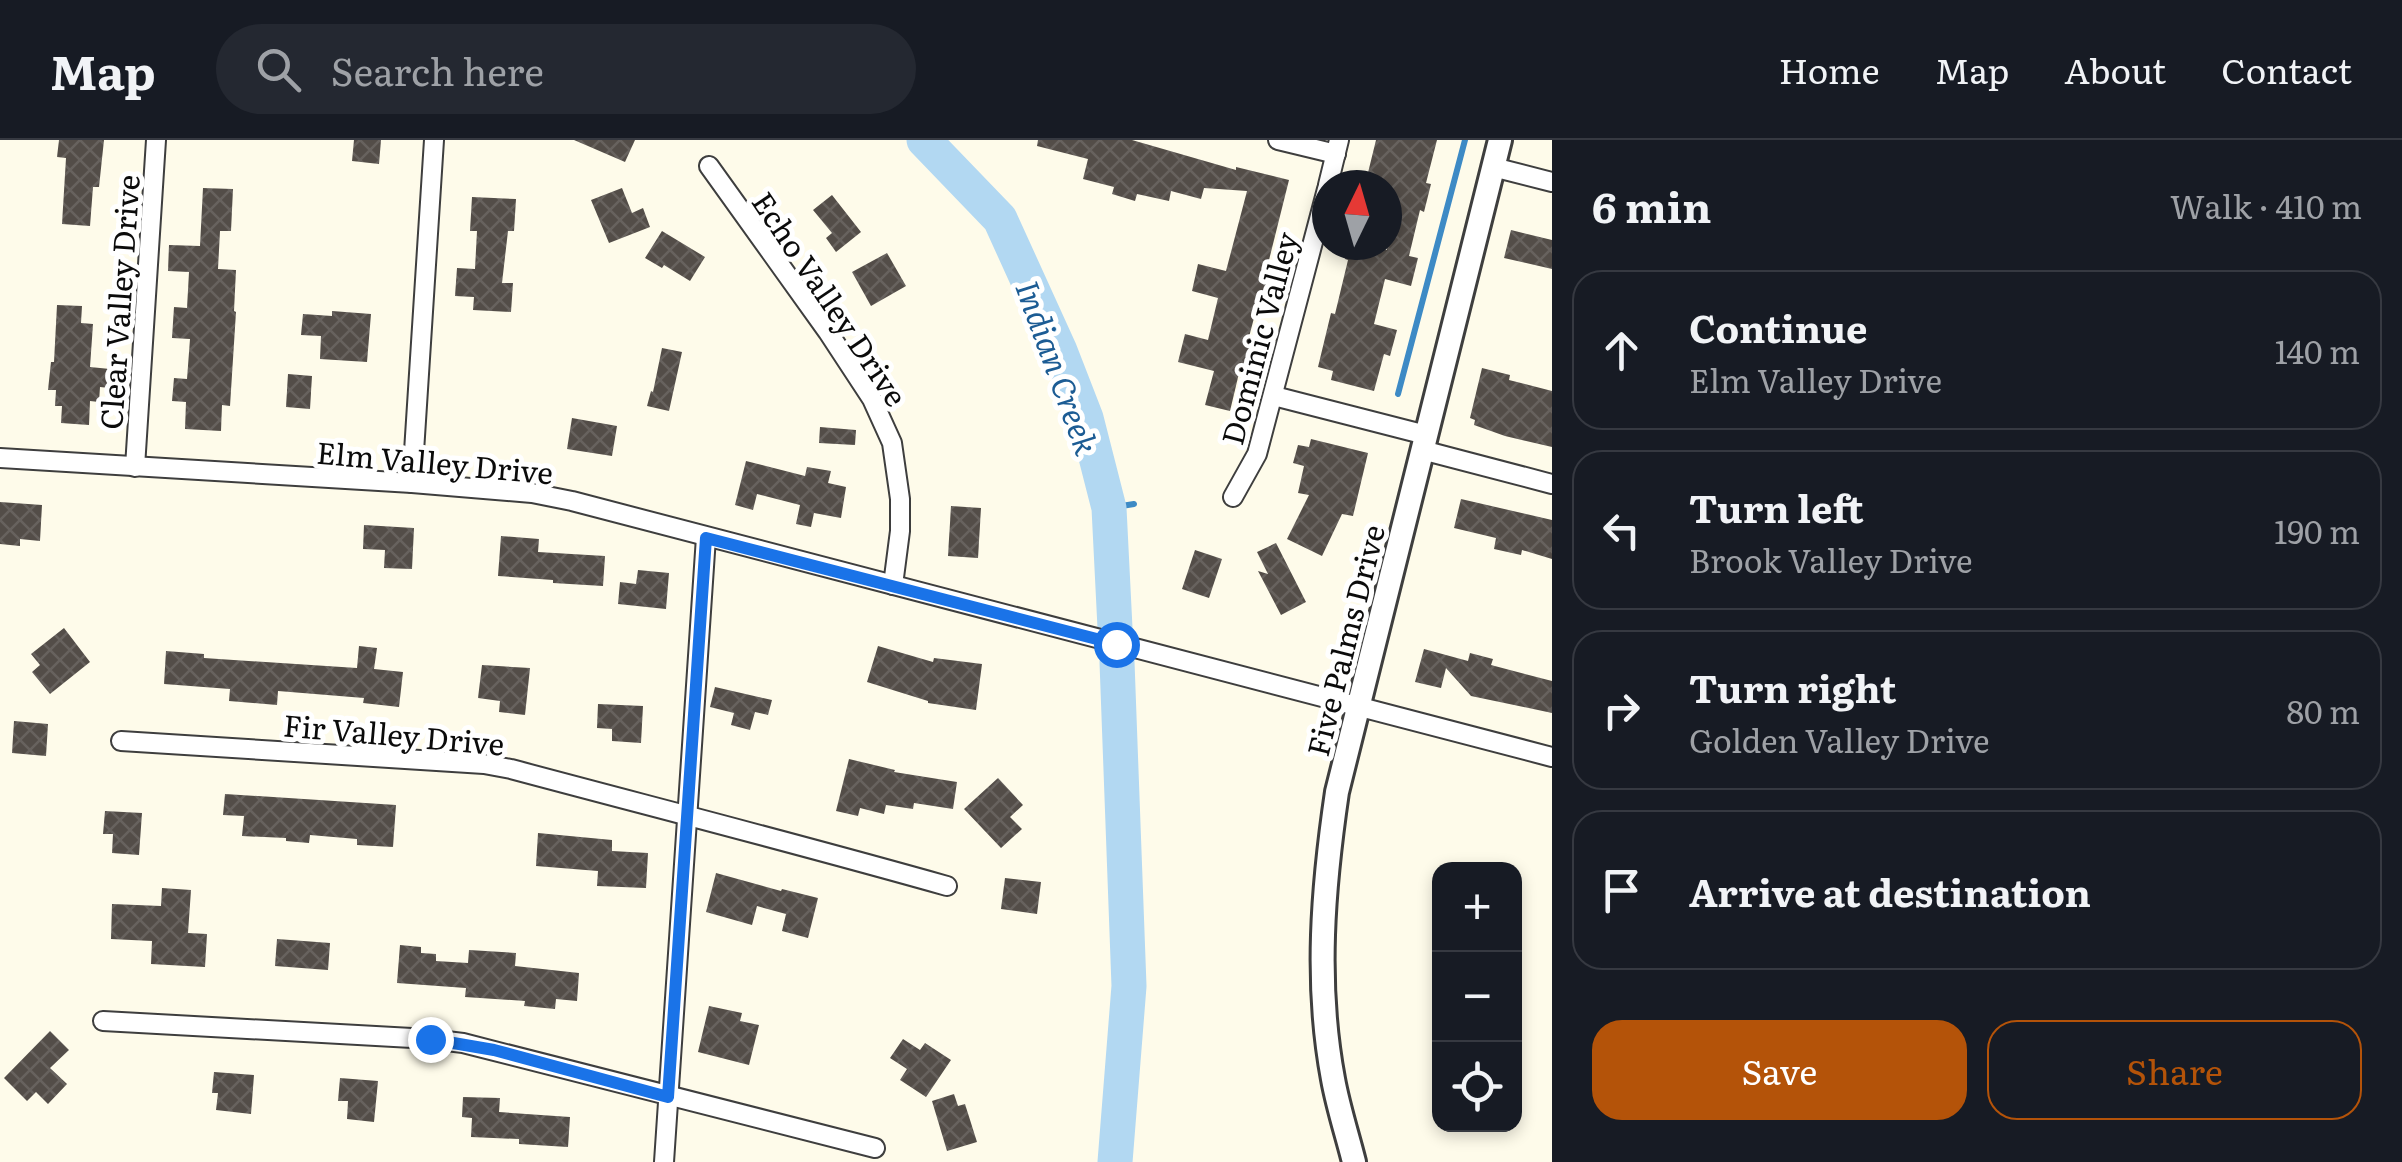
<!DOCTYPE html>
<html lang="en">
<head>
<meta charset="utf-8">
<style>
  :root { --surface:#171b24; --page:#242831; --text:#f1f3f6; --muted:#9ea1a6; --line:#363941; --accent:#b45309 }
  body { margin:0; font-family:Literata,serif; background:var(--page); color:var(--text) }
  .controls { position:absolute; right:30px; bottom:30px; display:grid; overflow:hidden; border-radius:20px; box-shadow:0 5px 15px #0003 }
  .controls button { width:90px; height:90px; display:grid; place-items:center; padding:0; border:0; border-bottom:2px solid var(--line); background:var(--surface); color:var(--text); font:50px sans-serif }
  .compass { position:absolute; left:1312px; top:30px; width:90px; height:90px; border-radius:50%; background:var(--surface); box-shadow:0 5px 15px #0003; rotate:5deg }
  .stop { position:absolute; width:30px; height:30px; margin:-22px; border:8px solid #1a73e8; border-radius:50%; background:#fff }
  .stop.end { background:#1a73e8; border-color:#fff; box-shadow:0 2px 10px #0008 }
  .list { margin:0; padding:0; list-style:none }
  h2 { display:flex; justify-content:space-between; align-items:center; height:130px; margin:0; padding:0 40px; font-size:42px }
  h2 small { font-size:32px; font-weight:400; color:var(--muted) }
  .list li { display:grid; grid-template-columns:65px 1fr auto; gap:30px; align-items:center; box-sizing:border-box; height:160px; margin:0 20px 20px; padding:0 20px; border:2px solid var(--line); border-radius:30px }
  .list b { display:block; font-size:38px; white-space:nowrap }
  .list p { margin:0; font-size:32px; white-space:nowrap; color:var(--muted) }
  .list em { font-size:32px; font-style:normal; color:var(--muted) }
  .actions { display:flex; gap:20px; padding:30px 40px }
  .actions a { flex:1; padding:22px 0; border:2px solid var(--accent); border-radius:30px; text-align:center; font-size:35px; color:var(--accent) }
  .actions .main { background:var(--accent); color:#fff }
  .icon { flex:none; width:55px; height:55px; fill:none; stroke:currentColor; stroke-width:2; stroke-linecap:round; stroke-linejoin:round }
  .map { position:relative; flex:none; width:1552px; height:1022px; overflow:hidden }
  header { display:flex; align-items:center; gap:60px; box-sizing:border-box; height:140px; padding:0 50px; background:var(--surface); border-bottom:2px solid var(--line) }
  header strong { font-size:48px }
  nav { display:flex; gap:55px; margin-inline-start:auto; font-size:35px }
  .search { width:700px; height:90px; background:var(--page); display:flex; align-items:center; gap:25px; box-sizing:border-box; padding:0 35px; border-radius:55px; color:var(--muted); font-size:38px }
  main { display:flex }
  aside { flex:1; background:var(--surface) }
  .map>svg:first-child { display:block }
</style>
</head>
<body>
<header>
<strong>Map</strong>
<div class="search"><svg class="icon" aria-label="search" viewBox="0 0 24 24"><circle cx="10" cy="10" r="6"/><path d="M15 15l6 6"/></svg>Search here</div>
<nav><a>Home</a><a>Map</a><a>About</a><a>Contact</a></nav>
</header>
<main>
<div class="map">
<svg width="1552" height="1022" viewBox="0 0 1552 1022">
  <defs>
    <pattern id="building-cross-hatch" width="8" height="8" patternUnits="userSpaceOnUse" patternTransform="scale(2.5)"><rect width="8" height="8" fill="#534d48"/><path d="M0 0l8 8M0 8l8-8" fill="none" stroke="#67625e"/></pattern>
  </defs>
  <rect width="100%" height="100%" fill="#fefbea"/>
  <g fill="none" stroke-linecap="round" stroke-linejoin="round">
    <g stroke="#3d8ac5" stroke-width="6">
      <polyline points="1398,254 1465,0"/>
      <polyline points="1109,368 1134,364"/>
    </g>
    <g stroke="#b2d8f2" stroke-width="35">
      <polyline points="924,0 1000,79 1060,211 1086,278 1109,368 1115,488"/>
      <polyline points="1115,1022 1129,846 1117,522"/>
    </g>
  </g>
  <g fill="url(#building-cross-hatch)">
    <polygon points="59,0 104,0 99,47 93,47 90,86 62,84 66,18 57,17"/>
    <polygon points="354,0 381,0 379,24 352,21"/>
    <polygon points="574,0 635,0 625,22"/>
    <polygon points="1038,0 1132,0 1236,30 1236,27 1289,40 1264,140 1267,141 1262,160 1259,159 1249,197 1252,198 1244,230 1240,229 1230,271 1205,265 1214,231 1178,222 1185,194 1208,200 1218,158 1192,151 1198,124 1226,131 1247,51 1204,48 1201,59 1171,51 1169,61 1137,54 1135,61 1112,54 1114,47 1083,39 1088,19 1037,6"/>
    <polygon points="1376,0 1437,0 1426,43 1431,44 1424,72 1420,70 1409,116 1418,118 1411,146 1385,139 1374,184 1397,190 1390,216 1384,214 1374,251 1331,240 1333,231 1318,227 1331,173 1335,174 1348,120 1345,119 1349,105 1365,105 1387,110 1387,45 1365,45"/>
    <polygon points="203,48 233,49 231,91 220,91 218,129 236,130 234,171 236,172 230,266 222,265 221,291 185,289 186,262 172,261 174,238 187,239 190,199 172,198 174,167 187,168 189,132 168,131 169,105 200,106"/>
    <polygon points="622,48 632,73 643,68 650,87 609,103 591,60"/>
    <polygon points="832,55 861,92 836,112 826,98 832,93 813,70"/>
    <polygon points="472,57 516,59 514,91 508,91 502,143 513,143 511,172 473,170 474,157 455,156 457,128 475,129 477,91 470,91"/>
    <polygon points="1511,90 1552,100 1552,129 1504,118"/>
    <polygon points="662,91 705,117 690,141 664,125 662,128 645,118"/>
    <polygon points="887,113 906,146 871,166 852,132"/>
    <polygon points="57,165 82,166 81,183 93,184 90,227 110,229 109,248 100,247 99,262 90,261 89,285 61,283 62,266 55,266 56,250 48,250 51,222 54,222"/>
    <polygon points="332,171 371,174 367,222 320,219 321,196 301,195 303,174 332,176"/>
    <polygon points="662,208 682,212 669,271 647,266 651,251 653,252"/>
    <polygon points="1482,228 1510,235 1509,240 1552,251 1552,307 1505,296 1474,285 1475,280 1470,278"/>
    <polygon points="288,234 312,236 310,269 286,267"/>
    <polygon points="572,278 617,286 612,316 567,309"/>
    <polygon points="820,287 856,290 855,305 819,303"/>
    <polygon points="1311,299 1368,313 1353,376 1342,374 1322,416 1287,399 1309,355 1298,353 1304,326 1293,323 1298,305 1309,307"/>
    <polygon points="746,321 805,336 807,327 831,331 828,343 846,347 841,378 814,373 811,387 796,384 800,365 757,354 753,370 735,365"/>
    <polygon points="1461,359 1552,380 1552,419 1522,410 1521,415 1494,409 1496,398 1454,388"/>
    <polygon points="0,362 42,365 40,401 20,399 20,406 0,404"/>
    <polygon points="951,366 981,368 978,418 948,416"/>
    <polygon points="364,385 414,388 412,429 384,428 385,410 363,409"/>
    <polygon points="501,396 539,399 538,412 605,416 603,446 553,443 553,440 498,436"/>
    <polygon points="1276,403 1306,462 1281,475 1258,431 1268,434 1257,412"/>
    <polygon points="1195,410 1222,419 1209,458 1182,449"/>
    <polygon points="638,430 669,433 666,469 618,464 620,442 636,444"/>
    <polygon points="64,488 90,522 50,554 32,532 40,525 31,514"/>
    <polygon points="359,506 377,508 374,529 403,532 399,567 363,563 364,558 278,551 277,565 229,561 230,549 164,544 166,511 204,514 204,518 357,528"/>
    <polygon points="878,506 933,522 934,518 982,524 976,570 928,563 928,561 867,542"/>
    <polygon points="1424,509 1468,521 1470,513 1493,519 1491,525 1552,541 1552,573 1471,556 1446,528 1441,548 1415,542"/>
    <polygon points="482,525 530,528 525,575 499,572 500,561 478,558"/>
    <polygon points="715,547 772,560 768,575 755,572 750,590 731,585 734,573 710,567"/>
    <polygon points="598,564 643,566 641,603 612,601 612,589 597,588"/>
    <polygon points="14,581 48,584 46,616 12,613"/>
    <polygon points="849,619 895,630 894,632 957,642 953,669 914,663 913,669 886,665 884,674 860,668 858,676 836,671"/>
    <polygon points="998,638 1023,665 1010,677 1022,689 1001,708 964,669"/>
    <polygon points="225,654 396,665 393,707 357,705 357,699 310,695 309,703 286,701 286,698 242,696 244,676 223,675"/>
    <polygon points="105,671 142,673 139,715 112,713 113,694 103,694"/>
    <polygon points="538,693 612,700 612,711 648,713 646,748 597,746 598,731 536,726"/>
    <polygon points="716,733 781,751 782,749 818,758 808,798 782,791 786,774 757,766 752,785 706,772"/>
    <polygon points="1005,738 1041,742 1037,774 1001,769"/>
    <polygon points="162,748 191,750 188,793 207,794 205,827 151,824 152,801 111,799 112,764 161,766"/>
    <polygon points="277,799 330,803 328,830 275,826"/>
    <polygon points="400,805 421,807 421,813 436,814 436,821 468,823 469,810 516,813 515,826 579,833 577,861 556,859 555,869 524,866 525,861 465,857 466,848 397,843"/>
    <polygon points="709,866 742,873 740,881 759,885 749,925 698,912"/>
    <polygon points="50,891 69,910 50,928 67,944 48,964 36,952 27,961 4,938"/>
    <polygon points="903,899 920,910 925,903 951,920 926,957 900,940 907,929 890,918"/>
    <polygon points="214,932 254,935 251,974 216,970 218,953 212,953"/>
    <polygon points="340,938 378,941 374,982 347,979 348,961 338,961"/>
    <polygon points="954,954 958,966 965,964 977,1002 947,1011 932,961"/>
    <polygon points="463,957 500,958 499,972 570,977 568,1007 519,1004 519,999 471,997 472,978 462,977"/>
  </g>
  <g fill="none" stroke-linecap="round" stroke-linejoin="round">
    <g stroke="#3e3e3e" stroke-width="22">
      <g id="minor">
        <polyline points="1278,0 1336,14"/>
        <polyline points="709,26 828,192 872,259 892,303 900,359 900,391 893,445"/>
        <polyline points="1493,27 1552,42"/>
        <polyline points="1328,45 1339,0"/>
        <polyline points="1274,256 1426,295"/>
        <polyline points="1422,310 1552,344"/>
        <polyline points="0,318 412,343 532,353 572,361 1552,617"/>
        <polyline points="135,327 156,0"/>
        <polyline points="412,343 434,0"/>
        <polyline points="1233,357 1257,314 1327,49"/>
        <path d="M 121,601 L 484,624 L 511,629 C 657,668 802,705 947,746"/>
        <polyline points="103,881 430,899 463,903 875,1008"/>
        <polyline points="664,1022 706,397"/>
      </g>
    </g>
    <g stroke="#3e3e3e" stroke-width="28">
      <path id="tertiary" d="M 1354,1022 C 1347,994 1338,967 1333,939 C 1315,843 1323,747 1337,652 L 1500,0"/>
    </g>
    <use href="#minor" stroke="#fff" stroke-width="18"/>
    <use href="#tertiary" stroke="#fff" stroke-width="22"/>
  </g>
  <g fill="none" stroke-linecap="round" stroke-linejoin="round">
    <polyline stroke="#1a73e8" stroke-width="12" points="430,899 494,910 668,957 706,398 1116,504"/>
  </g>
  <g text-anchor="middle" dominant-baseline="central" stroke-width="10" stroke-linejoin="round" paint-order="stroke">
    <g font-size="30" fill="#0b0b0b" stroke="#fff">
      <text transform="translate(831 158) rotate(56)">Echo Valley Drive</text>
      <text transform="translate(118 162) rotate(-86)">Clear Valley Drive</text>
      <text transform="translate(1258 198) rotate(-75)">Dominic Valley</text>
      <text transform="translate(435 321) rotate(5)">Elm Valley Drive</text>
      <text transform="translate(1344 500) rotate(-76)">Five Palms Drive</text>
      <text transform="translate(394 593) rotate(5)">Fir Valley Drive</text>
    </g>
    <g font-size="32" font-style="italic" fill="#1c5c94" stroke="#fff">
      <text transform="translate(1059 227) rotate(70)">Indian Creek</text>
    </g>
  </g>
</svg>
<div class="controls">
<button>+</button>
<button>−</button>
<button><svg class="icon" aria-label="locate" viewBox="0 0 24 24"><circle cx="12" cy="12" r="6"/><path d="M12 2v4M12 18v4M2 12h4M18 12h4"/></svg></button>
</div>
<svg class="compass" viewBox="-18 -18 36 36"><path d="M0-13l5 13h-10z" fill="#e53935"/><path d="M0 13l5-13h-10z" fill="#9ea1a6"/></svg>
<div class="stop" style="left:1116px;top:504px"></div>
<div class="stop end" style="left:430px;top:899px"></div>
</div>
<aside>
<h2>6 min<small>Walk · 410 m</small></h2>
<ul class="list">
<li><svg class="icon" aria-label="ahead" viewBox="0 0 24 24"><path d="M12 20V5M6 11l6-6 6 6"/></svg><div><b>Continue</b><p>Elm Valley Drive</p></div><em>140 m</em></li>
<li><svg class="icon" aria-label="left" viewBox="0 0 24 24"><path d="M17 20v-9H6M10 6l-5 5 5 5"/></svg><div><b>Turn left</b><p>Brook Valley Drive</p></div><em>190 m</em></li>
<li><svg class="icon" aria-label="right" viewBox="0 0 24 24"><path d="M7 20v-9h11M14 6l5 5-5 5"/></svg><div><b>Turn right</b><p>Golden Valley Drive</p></div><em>80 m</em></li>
<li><svg class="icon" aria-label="arrive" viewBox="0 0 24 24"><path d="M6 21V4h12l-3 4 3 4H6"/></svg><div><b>Arrive at destination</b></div></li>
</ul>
<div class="actions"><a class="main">Save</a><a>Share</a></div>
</aside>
</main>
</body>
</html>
